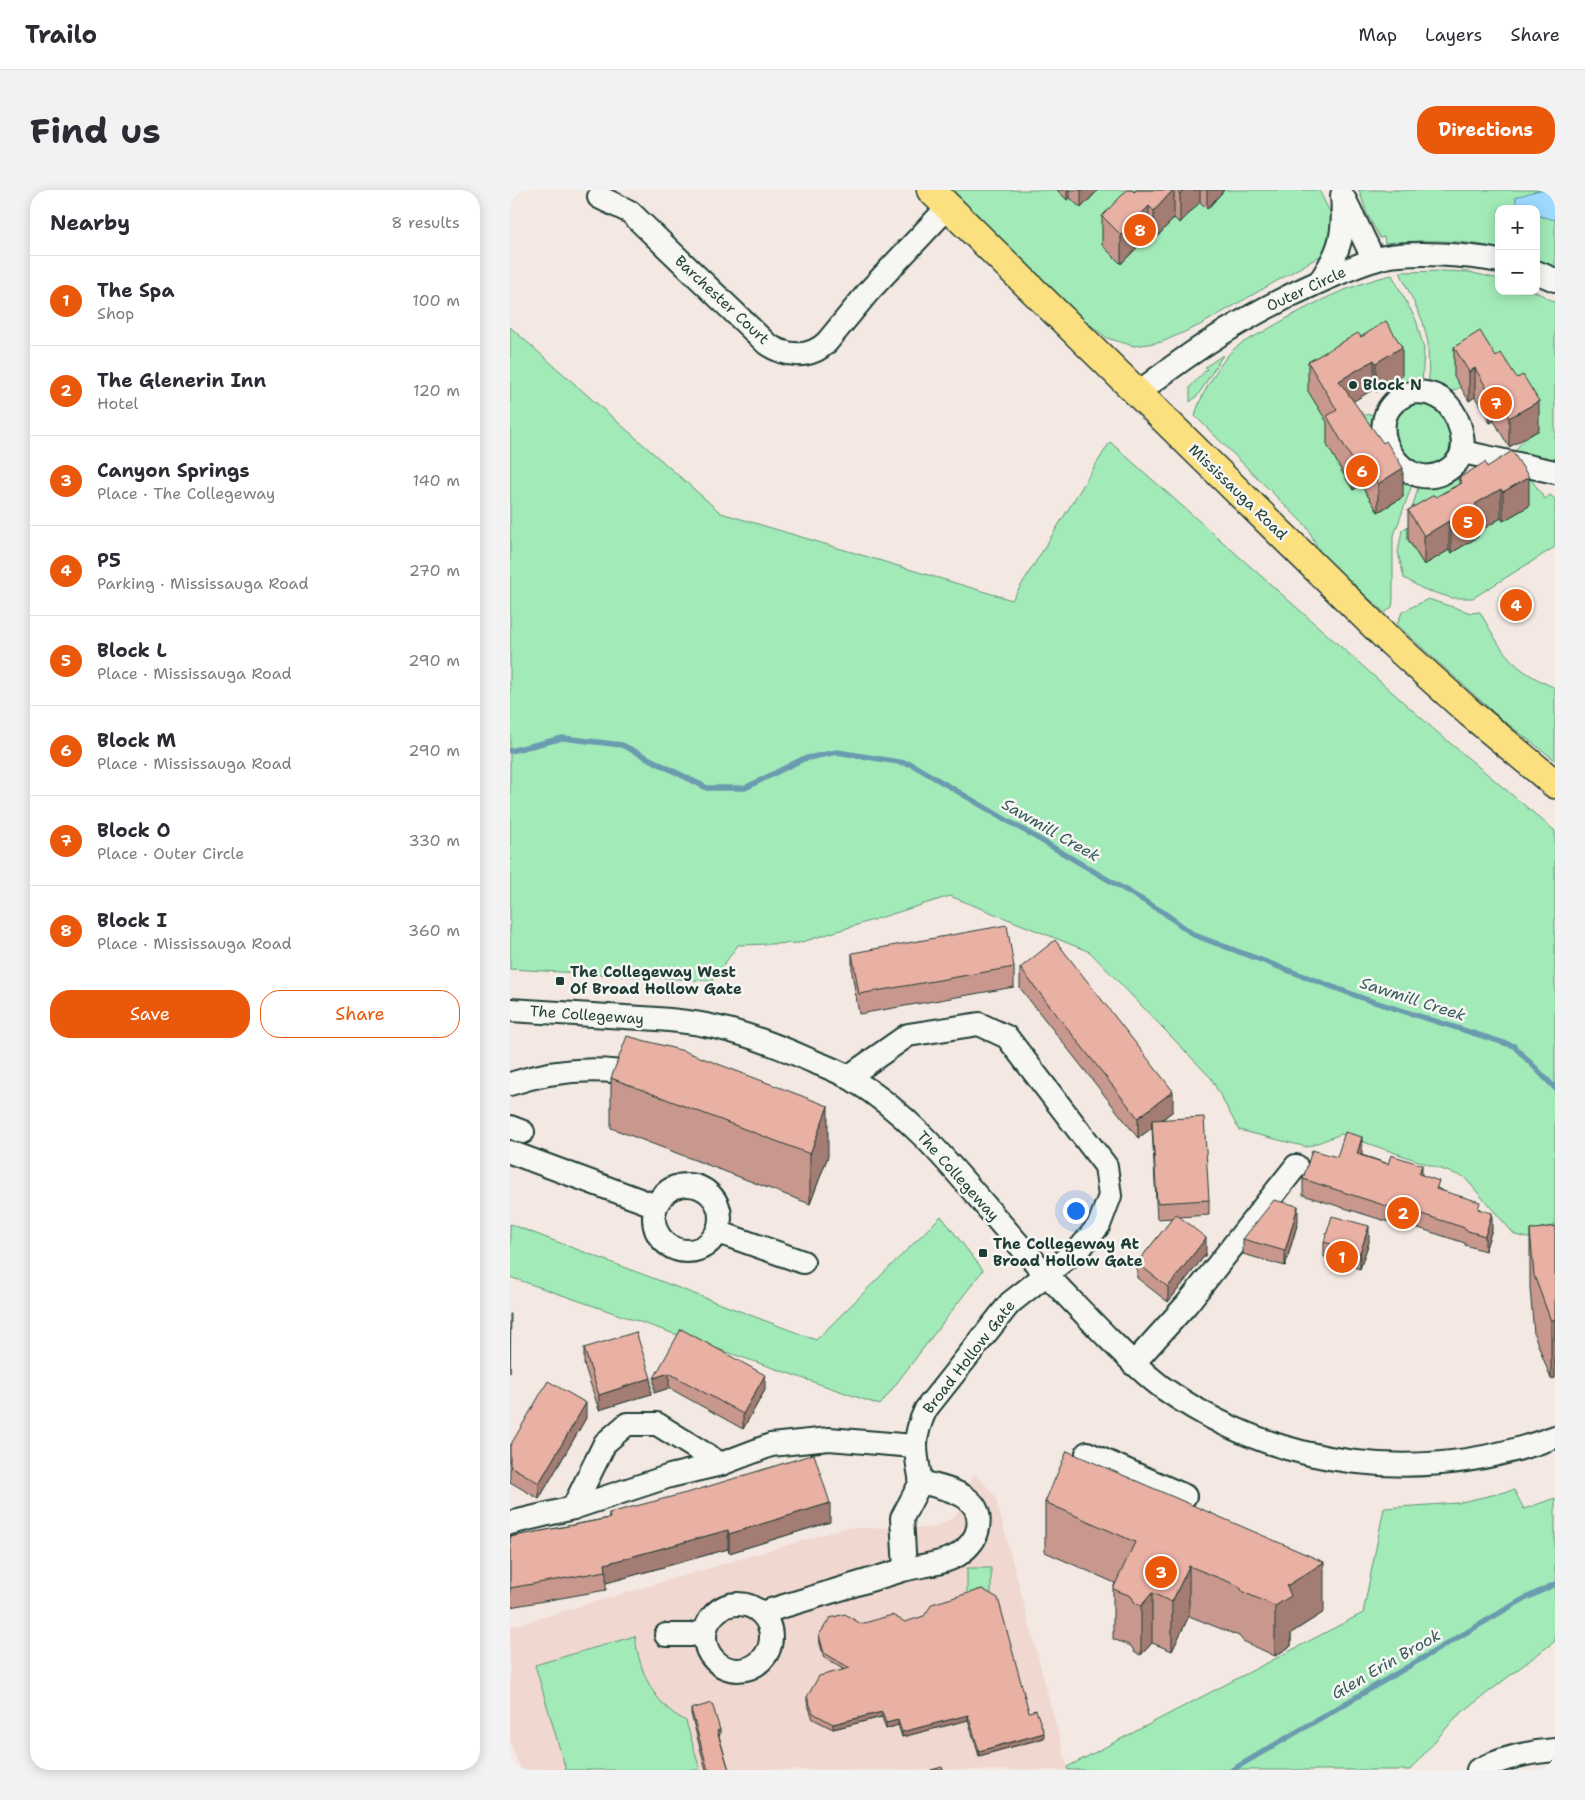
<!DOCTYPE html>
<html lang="en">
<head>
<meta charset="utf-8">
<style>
  :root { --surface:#fff; --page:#f2f2f3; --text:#2b2b33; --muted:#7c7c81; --line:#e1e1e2; --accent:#ea580c }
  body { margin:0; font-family:"Shantell Sans",sans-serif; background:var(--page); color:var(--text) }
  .controls { position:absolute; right:15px; top:15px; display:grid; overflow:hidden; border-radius:10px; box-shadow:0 2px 12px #0003 }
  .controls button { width:45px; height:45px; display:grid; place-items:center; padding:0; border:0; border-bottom:1px solid var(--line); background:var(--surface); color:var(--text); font:25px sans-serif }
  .you { position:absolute; left:565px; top:1020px; width:18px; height:18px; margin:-12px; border:4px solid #fff; border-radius:50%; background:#1a73e8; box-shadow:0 0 0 8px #1a73e833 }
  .badge { display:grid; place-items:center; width:32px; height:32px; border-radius:50%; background:var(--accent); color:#fff; font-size:16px; font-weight:700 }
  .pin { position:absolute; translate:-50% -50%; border:2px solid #fff; box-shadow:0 1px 5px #0006 }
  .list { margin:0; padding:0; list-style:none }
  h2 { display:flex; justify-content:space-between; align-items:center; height:65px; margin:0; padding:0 20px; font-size:21px }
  h2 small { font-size:16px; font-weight:400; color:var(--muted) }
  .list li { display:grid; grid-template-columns:32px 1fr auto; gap:15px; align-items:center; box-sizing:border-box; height:90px; padding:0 20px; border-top:1px solid var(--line) }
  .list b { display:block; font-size:19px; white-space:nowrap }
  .list p { margin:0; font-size:16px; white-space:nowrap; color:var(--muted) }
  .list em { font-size:16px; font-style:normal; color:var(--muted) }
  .actions { display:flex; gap:10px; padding:15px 20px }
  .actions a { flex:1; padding:11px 0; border:1px solid var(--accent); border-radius:20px; text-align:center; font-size:18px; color:var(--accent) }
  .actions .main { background:var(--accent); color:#fff }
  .map { position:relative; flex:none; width:1045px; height:1580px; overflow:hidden; border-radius:20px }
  header { display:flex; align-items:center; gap:30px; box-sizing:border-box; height:70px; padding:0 25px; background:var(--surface); border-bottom:1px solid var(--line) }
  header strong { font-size:24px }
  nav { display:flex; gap:28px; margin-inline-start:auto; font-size:18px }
  .intro { display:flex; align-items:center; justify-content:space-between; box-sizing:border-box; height:120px; padding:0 30px }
  h1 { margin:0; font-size:35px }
  .button { padding:12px 22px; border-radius:20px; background:var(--accent); color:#fff; font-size:18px; font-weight:700 }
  main { display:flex; gap:30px; padding:0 30px }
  aside { flex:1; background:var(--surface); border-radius:20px; box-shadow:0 2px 12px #0003 }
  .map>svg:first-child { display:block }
</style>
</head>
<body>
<header>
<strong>Trailo</strong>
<nav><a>Map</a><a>Layers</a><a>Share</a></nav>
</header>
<div class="intro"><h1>Find us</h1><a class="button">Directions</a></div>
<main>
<aside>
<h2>Nearby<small>8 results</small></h2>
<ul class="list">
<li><span class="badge">1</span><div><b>The Spa</b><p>Shop</p></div><em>100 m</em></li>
<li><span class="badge">2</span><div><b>The Glenerin Inn</b><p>Hotel</p></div><em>120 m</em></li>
<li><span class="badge">3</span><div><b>Canyon Springs</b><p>Place · The Collegeway</p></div><em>140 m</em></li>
<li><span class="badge">4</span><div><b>P5</b><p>Parking · Mississauga Road</p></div><em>270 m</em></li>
<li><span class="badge">5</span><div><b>Block L</b><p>Place · Mississauga Road</p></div><em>290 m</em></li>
<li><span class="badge">6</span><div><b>Block M</b><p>Place · Mississauga Road</p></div><em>290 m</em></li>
<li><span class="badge">7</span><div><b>Block O</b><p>Place · Outer Circle</p></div><em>330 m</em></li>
<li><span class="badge">8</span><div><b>Block I</b><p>Place · Mississauga Road</p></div><em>360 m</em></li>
</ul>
<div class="actions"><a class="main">Save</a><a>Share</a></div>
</aside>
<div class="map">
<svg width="1045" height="1580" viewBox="0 0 1045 1580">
  <rect width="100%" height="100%" fill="#f3e8e2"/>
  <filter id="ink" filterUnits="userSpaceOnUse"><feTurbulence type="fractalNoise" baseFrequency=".02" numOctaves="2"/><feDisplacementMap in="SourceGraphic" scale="10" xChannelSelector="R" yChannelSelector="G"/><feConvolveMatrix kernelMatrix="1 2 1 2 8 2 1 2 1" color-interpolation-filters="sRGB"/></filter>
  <g filter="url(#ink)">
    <polygon fill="#f0d7cf" points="464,1283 485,1306 558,1580 11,1580 0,1551 0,1437 335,1338 424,1338 441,1329 450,1320"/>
    <g fill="#a2eab8" stroke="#609476">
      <path d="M 441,0 L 547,0 L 557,10 L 560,8 L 571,18 L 588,0 L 638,0 L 639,45 L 690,12 L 698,19 L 714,0 L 809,0 C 822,29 836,38 812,65 L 690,135 L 652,152 L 624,156 L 597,148 L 556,115 Z"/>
      <path d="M 849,0 L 1030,0 L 1006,7 L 1006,14 L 1012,19 L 989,19 L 989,59 C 953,49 912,50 875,53 L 874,47 L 870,48 L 857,24 Z"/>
      <polygon points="1026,25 1045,30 1045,78 1026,69"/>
      <path d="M 934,81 L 959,82 L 989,89 L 989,101 L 1024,101 L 1045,112 L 1045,271 L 1004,265 C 1008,252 1018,247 1029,240 L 950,197 L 936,205 L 919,196 L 918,153 L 913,132 L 890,82 Z"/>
      <path d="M 882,85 L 906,130 L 914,159 L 912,196 L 886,201 L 876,160 L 828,230 L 861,224 L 866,227 L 864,235 L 844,241 L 828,276 L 843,300 L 851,295 L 868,322 L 893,307 L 890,286 L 903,292 L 883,348 L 883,410 L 882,417 L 875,423 L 812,366 L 797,337 L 685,226 C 689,208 706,180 718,165 C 726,155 741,148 753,142 C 794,118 834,96 882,85 Z"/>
      <polygon points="0,137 211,323 502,410 600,252 927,542 1045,641 1045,1054 1005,1045 954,987 831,944 797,957 729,940 701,888 580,762 440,706 289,753 228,755 202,791 0,779"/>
      <polygon points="713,165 688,205 680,212 680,197 697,179 695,177"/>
      <polygon points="901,210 931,218 948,254 923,280 895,273 881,230"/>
      <polygon points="945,283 951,296 901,323 909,294"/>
      <polygon points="1018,285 1035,309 1040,305 1045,309 1045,357 963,408 942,408 913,399 894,388 888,362 892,340 902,334 898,350 914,375 939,360 942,363 965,343 991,328"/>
      <path d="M 918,409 L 961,423 L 970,422 C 994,464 999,477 1045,498 L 1045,570 L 990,528 L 887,435 L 892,422 Z"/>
      <polygon points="431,1026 473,1080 370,1215 0,1087 0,1034 306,1150"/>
      <polygon points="1004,1300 1014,1319 1045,1308 1045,1451 946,1527 900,1580 558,1580 557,1577 853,1423 874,1318 947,1313"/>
      <polygon points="457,1378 481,1378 481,1406 471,1399 457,1404"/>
      <path d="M 125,1446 C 129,1481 143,1514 176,1531 L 190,1580 L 56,1580 L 25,1475 Z"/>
    </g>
    <polygon fill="#9edaff" stroke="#6b9bae" points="1030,0 1045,3 1045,30 1026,25 1026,19 1012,19 1006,14 1006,7"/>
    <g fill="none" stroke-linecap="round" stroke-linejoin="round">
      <g stroke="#6b9bae" stroke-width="5.5">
        <polyline points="0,561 53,548 112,555 197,598 235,598 293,569 327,562 401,574 653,722 684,745 855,809 1004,856 1045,898"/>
        <polyline points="722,1580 1010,1411 1045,1394"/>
      </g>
      <g stroke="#1f3d34" stroke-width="26">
        <g id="minor">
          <path d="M 89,7 L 120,22 L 257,154 C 276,167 300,169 317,152 L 359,101 L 438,17"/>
          <polyline points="835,10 864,70"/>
          <polyline points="1026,82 1045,90"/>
          <path d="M 810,91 C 831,60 835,43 832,5"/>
          <path d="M 904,202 C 914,202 922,203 930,208 C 948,219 962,258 945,274 C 896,321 836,221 904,202 Z"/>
          <path d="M 627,204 C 683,159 745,120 811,91 C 832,82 853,72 875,67 C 906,61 958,65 989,71"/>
          <polyline points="953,262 1045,282"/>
          <path d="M 0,820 C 38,822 77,825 115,827 C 145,829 175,830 205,837 C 238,844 271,857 302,871 C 315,876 328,881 340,888 C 411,930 458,998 512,1058 C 537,1086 564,1113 591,1141 C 611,1161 630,1181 653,1198 C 770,1280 912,1296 1045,1247"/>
          <path d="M 338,887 L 398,845 L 469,834 L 497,847 L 596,976 L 600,1006 L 589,1035 L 571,1057 L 500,1113 L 416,1219 C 402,1248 405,1261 411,1292"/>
          <path d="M 0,894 C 43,880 89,876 134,886"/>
          <polyline points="0,937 13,942"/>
          <polyline points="0,962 146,1016"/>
          <circle cx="177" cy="1028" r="33"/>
          <polyline points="208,1042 293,1072"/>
          <polyline points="623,1174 677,1114 786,976"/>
          <polyline points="577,1263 675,1306"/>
          <polyline points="63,1318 95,1253 117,1234 147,1234 211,1274"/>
          <polyline points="0,1333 63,1318 160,1286 211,1274 261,1255 319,1249 404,1256"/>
          <polyline points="395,1379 392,1328 411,1292"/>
          <circle cx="228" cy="1447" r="33"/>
          <path d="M 251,1423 C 298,1409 346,1394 393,1380 C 411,1375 431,1375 448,1365 C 458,1358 466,1350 468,1338 C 474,1304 436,1299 411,1292"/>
          <polyline points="156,1445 181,1445 195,1441"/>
          <path d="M 968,1580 C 993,1568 1017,1562 1045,1560"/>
        </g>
      </g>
      <g stroke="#1f3d34" stroke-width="31">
        <polyline id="major" points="421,0 879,450 960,523 1045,594"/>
      </g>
      <use href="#minor" stroke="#f6f6f2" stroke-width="22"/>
      <use href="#major" stroke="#fce080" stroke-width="28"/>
    </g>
    <g fill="#c8978d" stroke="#1f3d34">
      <polygon points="547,0 588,0 571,18 560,8 557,10"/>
      <polygon points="627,0 714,0 697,19 690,12 670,33 664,28 644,50 639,45 611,74 592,55 592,26"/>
      <polygon points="851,147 892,186 866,202 864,199 843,211 893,307 868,322 851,295 843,300 817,255 817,232 798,201 798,172"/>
      <polygon points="944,157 1029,240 999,257 984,231 980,233 965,207 959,211 944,186"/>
      <polygon points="977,277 1019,316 993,331 991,328 968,342 968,347 941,363 939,360 914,375 898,349 898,320 926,307 949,294 949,288"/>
      <polygon points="342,763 504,777 504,797 349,824 342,783"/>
      <polygon points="510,778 663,921 653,929 699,1010 699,1025 669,1027 696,1064 658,1112 627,1088 627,1073 663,1028 647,1029 642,938 628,948 510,798"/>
      <polygon points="101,888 318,966 300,1014 101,938"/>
      <polygon points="852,963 852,965 912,985 929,999 970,1019 982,1039 975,1061 955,1055 955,1053 902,1036 901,1039 793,1005 793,989 827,967"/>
      <polygon points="788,1032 775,1076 733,1064 733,1049"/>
      <polygon points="1045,1036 1045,1188 1041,1189 1024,1144 1020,1098 1020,1040"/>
      <polygon points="814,1052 859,1052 850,1079 814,1067"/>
      <polygon points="171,1139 255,1200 233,1239 159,1198 144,1203"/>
      <polygon points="74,1158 141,1204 89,1220 74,1174"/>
      <polygon points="76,1228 29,1309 0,1292 0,1256"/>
      <polygon points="535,1312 814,1422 781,1443 781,1456 765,1466 733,1451 729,1446 679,1426 662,1461 642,1453 631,1465 625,1463 621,1456 603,1449 603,1399 605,1393 535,1362"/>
      <polygon points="99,1323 320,1332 219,1363 218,1359 96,1393 96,1400 0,1417 0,1347 99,1328"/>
      <polygon points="351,1434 519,1522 534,1548 469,1566 458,1530 392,1547 388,1535 376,1539 372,1527 323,1539 303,1529 297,1512 297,1507 333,1479 314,1468 309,1450 309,1445"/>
      <polygon points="181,1519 210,1545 209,1546 219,1580 196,1580 181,1524"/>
    </g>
    <g fill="#a37b73" stroke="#1f3d34">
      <polygon points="557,0 560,0 560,8 557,10"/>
      <polygon points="571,0 588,0 571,18"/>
      <polygon points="663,0 664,0 664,28 644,50 644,21"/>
      <polygon points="674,0 690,0 690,12 670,33 670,4"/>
      <polygon points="697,0 714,0 697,19"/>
      <polygon points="639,16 639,45 611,74 611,45"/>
      <polygon points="892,157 892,186 866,202 866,173"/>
      <polygon points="864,170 864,199 829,220 829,191"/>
      <polygon points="965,178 965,207 959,211 959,182"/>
      <polygon points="984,202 984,231 980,233 980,204"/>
      <polygon points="1029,211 1029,240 999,257 999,228"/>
      <polygon points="851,266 851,295 843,300 843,271"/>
      <polygon points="893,278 893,307 868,322 868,294"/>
      <polygon points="1019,287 1019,316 993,331 993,302"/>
      <polygon points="991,299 991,328 968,342 968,347 941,363 941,334 965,314"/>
      <polygon points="939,331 939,360 914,375 914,346"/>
      <polygon points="663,901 663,921 642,937 642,930 642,938 628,948 628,928"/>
      <polygon points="318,916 318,966 300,1014 300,964"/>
      <polygon points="852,947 852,963 847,979 847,964"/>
      <polygon points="912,975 912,990 909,984"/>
      <polygon points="788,1016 788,1032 775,1076 775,1061"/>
      <polygon points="902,1021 902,1036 901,1039 901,1024"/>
      <polygon points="982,1023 982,1039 975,1061 975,1046"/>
      <polygon points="859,1036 859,1052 850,1079 850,1063"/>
      <polygon points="696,1048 696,1064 658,1112 658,1097"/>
      <polygon points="1045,1129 1045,1188 1041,1189 1041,1131"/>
      <polygon points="159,1183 159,1198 144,1203 144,1188"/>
      <polygon points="255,1185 255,1200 233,1239 233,1224"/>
      <polygon points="141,1188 141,1204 89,1220 89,1205"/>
      <polygon points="76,1213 76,1228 29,1309 29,1293"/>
      <polygon points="320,1313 320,1332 219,1363 219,1344"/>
      <polygon points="218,1340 218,1359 96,1393 96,1381 95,1374"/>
      <polygon points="814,1372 814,1422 781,1443 781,1456 765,1466 765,1416 777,1396"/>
      <polygon points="679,1376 679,1426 662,1461 662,1412"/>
      <polygon points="642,1403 642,1453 631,1465 631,1416"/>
      <polygon points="372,1522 372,1527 323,1539 323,1534"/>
      <polygon points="458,1525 458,1530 392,1547 392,1542"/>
      <polygon points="388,1530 388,1535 376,1539 376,1533"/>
      <polygon points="210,1540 210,1545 207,1546 207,1541"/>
      <polygon points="534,1543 534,1548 469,1566 469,1561"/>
    </g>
    <g fill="#e9b0a4" stroke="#1f3d34">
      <polygon points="617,0 622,0 624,2 627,0 663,0 644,21 639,16 611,45 592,26"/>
      <polygon points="665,0 674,0 670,4"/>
      <polygon points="876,131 892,157 866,173 864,170 829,191 873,253 876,251 893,278 868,294 851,266 843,271 817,226 827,220 798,172 848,143 851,147"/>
      <polygon points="970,141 986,167 991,163 1007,188 1013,185 1029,211 999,228 984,202 980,204 965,178 959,182 944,157"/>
      <polygon points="1002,261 1019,287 993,302 991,299 965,314 968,318 941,334 939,331 914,346 898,320 924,305 926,307 952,293 949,288 975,272 977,277"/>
      <polygon points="497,735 504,777 349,804 342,763"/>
      <polygon points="545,750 663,901 628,928 510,778"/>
      <polygon points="117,846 174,861 318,916 300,964 101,888"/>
      <polygon points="694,927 699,1010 647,1013 642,930"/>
      <polygon points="835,942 852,947 847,964 878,974 881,965 912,975 909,984 929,991 926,999 970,1012 968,1019 982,1023 975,1046 955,1040 955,1038 902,1021 901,1024 793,989 802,960 827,967"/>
      <polygon points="764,1010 788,1016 775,1061 733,1049"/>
      <polygon points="666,1024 696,1048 658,1097 627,1073"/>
      <polygon points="822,1026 859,1036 850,1063 814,1052"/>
      <polygon points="1045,1036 1045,1129 1041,1131 1024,1085 1020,1040"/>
      <polygon points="0,1124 1,1124 0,1182"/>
      <polygon points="171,1139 255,1185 233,1224 159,1183 144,1188"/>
      <polygon points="126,1142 141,1188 89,1205 74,1158"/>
      <polygon points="38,1191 76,1213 29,1293 0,1276 0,1256"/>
      <polygon points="557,1261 814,1372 777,1396 781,1406 765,1416 733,1402 729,1396 679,1376 662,1412 642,1403 631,1416 625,1413 621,1406 603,1399 625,1352 535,1312"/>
      <polygon points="304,1264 320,1313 219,1344 218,1340 95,1374 96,1381 0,1398 0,1347 100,1328 99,1323 180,1302"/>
      <polygon points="472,1399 488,1408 519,1522 526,1520 534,1543 469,1561 458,1525 392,1542 388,1530 376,1533 372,1522 323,1534 303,1523 297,1507 309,1486 340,1478 314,1463 309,1445 320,1428 335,1424 351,1434 382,1425 395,1432 414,1426 422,1414"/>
      <polygon points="202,1513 210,1540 207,1541 219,1580 198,1580 181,1519"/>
      <polygon points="432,1577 433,1580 421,1580"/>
    </g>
  </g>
  <g fill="#1f3d34" stroke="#f6f6f2" stroke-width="2">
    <circle cx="843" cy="195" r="5"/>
    <rect x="45" y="786" width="10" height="10" rx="2.5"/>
    <rect x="468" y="1058" width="10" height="10" rx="2.5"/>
  </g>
  <g text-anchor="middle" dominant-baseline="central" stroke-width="5" stroke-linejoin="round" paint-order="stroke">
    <g font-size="15" fill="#1f3d34" stroke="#f6f6f2">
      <text transform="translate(796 99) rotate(-25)">Outer Circle</text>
      <text transform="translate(212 110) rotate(43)">Barchester Court</text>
      <text transform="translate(728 302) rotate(44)">Mississauga Road</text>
      <text transform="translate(77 825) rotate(4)">The Collegeway</text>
      <text transform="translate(448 986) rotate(48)">The Collegeway</text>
      <text transform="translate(459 1167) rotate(-52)">Broad Hollow Gate</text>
    </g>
    <g font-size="15" font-weight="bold" fill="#1f3d34" stroke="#f6f6f2" text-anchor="start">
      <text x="853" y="195">Block N</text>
      <text x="60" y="782">The Collegeway West<tspan x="60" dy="17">Of Broad Hollow Gate</tspan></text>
      <text x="483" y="1054">The Collegeway At<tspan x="483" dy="17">Broad Hollow Gate</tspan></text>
    </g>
    <g font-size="16" font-style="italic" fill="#385c5d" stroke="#f6f6f2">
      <text transform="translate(541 640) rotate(30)">Sawmill Creek</text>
      <text transform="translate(903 809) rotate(18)">Sawmill Creek</text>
      <text transform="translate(876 1474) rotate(-30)">Glen Erin Brook</text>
    </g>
  </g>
</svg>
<div class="controls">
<button>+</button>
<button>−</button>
</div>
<div class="you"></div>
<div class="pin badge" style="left:832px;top:1067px">1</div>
<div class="pin badge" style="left:893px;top:1023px">2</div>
<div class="pin badge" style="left:651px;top:1382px">3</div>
<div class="pin badge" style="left:1006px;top:415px">4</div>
<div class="pin badge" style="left:958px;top:332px">5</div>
<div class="pin badge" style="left:852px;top:281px">6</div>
<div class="pin badge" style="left:986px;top:213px">7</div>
<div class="pin badge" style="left:630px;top:40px">8</div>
</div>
</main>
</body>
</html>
